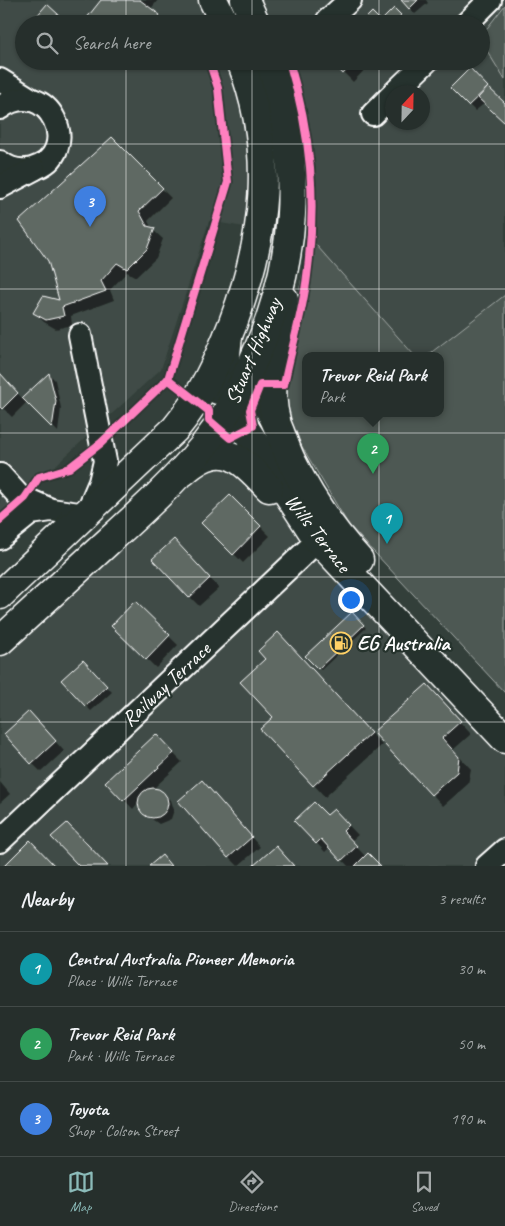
<!DOCTYPE html>
<html lang="en">
<head>
<meta charset="utf-8">
<style>
  :root { --surface:#262f2c; --page:#2e3734; --text:#f1f3f6; --muted:#a4a9a9; --line:#424a48; --accent:#8bbbb9 }
  body { margin:0; font-family:Caveat,sans-serif; background:var(--page); color:var(--text) }
  .compass { position:absolute; left:385px; top:85px; width:45px; height:45px; border-radius:50%; background:var(--surface); box-shadow:0 1px 4px #0004; rotate:22deg }
  .you { position:absolute; left:350px; top:599px; width:18px; height:18px; margin:-12px; border:4px solid #fff; border-radius:50%; background:#1a73e8; box-shadow:0 0 0 8px #1a73e833 }
  .badge { display:grid; place-items:center; width:32px; height:32px; border-radius:50%; background:var(--accent); color:#fff; font-size:16px; font-weight:700 }
  .pin { position:absolute; translate:-50% -41px; filter:drop-shadow(0 1px 2px #0008) }
  .pin::after { content:''; position:absolute; top:26px; width:18px; height:15px; background:inherit; clip-path:polygon(0 0,100% 0,50% 100%) }
  .popup { position:absolute; left:302px; top:352px; width:142px; height:65px; box-sizing:border-box; display:grid; place-content:center; border-radius:10px; background:var(--surface); filter:drop-shadow(0 1px 4px #0005); font-size:16px; white-space:nowrap; color:var(--muted) }
  .popup b { font-size:19px; color:var(--text) }
  .popup::after { content:''; position:absolute; left:50%; top:100%; margin-left:-10px; border:10px solid transparent; border-top-color:var(--surface) }
  .list { margin:0; padding:0; list-style:none }
  h2 { display:flex; justify-content:space-between; align-items:center; height:65px; margin:0; padding:0 20px; font-size:21px }
  h2 small { font-size:16px; font-weight:400; color:var(--muted) }
  .list li { display:grid; grid-template-columns:32px 1fr auto; gap:15px; align-items:center; box-sizing:border-box; height:75px; padding:0 20px; border-top:1px solid var(--line) }
  .list b { display:block; font-size:19px; white-space:nowrap }
  .list p { margin:0; font-size:16px; white-space:nowrap; color:var(--muted) }
  .list em { font-size:16px; font-style:normal; color:var(--muted) }
  .icon { flex:none; width:28px; height:28px; fill:none; stroke:currentColor; stroke-width:2; stroke-linecap:round; stroke-linejoin:round }
  .map { position:relative; flex:none; width:505px; height:866px; overflow:hidden }
  .search { position:absolute; background:var(--surface); box-shadow:0 1px 4px #0004; left:15px; right:15px; top:15px; height:55px; display:flex; align-items:center; gap:12px; box-sizing:border-box; padding:0 18px; border-radius:28px; color:var(--muted); font-size:19px }
  .sheet { height:290px; background:var(--surface) }
  nav { display:flex; justify-content:space-around; align-items:center; box-sizing:border-box; height:70px; border-top:1px solid var(--line); background:var(--surface); font-size:14px; color:var(--muted) }
  nav a { display:grid; justify-items:center; gap:2px }
  nav .on { color:var(--accent) }
  .map>svg:first-child { display:block }
</style>
</head>
<body>
<div class="map">
<svg width="505" height="866" viewBox="0 0 505 866">
  <rect width="100%" height="100%" fill="#333f3a"/>
  <filter id="ink" filterUnits="userSpaceOnUse"><feTurbulence type="fractalNoise" baseFrequency=".02" numOctaves="2"/><feDisplacementMap in="SourceGraphic" scale="10" xChannelSelector="R" yChannelSelector="G"/><feConvolveMatrix kernelMatrix="1 2 1 2 8 2 1 2 1" color-interpolation-filters="sRGB"/></filter>
  <g filter="url(#ink)">
    <g fill="#404c47" fill-rule="evenodd">
      <path d="M 0,0 L 505,0 L 505,5 L 481,36 L 481,24 L 24,24 L 24,61 L 481,61 L 481,41 L 505,80 L 505,295 L 428,355 L 414,355 L 309,238 L 209,221 L 161,369 L 0,516 ZM 392,92 L 422,92 L 422,122 L 392,122 Z"/>
      <polygon points="233,452 505,739 505,866 0,866 0,641 149,504"/>
    </g>
    <g fill="#4d5853" stroke="#a6aca9">
      <polygon points="505,5 505,80 481,41 481,36"/>
      <polygon points="309,237 414,355 306,355 306,413 440,413 440,355 428,355 505,295 505,693 348,524 288,423 282,388"/>
    </g>
    <g fill="#0007">
      <polygon points="102,0 158,0 150,10 166,24 84,24"/>
      <polygon points="402,0 426,0 428,3 415,14"/>
      <polygon points="47,6 65,22 63,24 42,24"/>
      <polygon points="394,9 408,24 361,24 381,23"/>
      <polygon points="92,61 105,61 100,67"/>
      <polygon points="332,61 373,61 353,82"/>
      <polygon points="470,70 505,104 505,121 485,103 475,111 452,88"/>
      <polygon points="112,139 171,198 148,221 152,229 163,239 156,258 136,277 127,272 110,290 114,300 71,316 72,325 56,329 44,322 35,313 60,302"/>
      <polygon points="49,374 55,380 61,408 58,432 28,401 12,417 3,408 0,410 0,375 23,399"/>
      <polygon points="230,496 270,536 243,563 203,523"/>
      <polygon points="183,550 219,588 199,606 190,597"/>
      <polygon points="135,603 178,645 156,668 113,626"/>
      <polygon points="352,614 366,628 321,670 307,656"/>
      <polygon points="290,645 382,745 325,797 314,785 275,717"/>
      <polygon points="89,668 112,692 91,711 85,705"/>
      <polygon points="438,698 471,734 453,750 471,769 468,784 443,806 432,794"/>
      <polygon points="38,722 64,751 41,772 32,763"/>
      <polygon points="156,736 182,762 154,788 171,800 174,810 171,819 159,824 143,813 138,803 133,809 107,782"/>
      <polygon points="0,782 10,794 0,803"/>
      <polygon points="211,791 260,847 238,866 229,857"/>
      <polygon points="334,810 358,835 351,841 366,857 380,866 348,866 330,847 325,852 296,821 327,817"/>
    </g>
    <g fill="#5f6964" stroke="#fff">
      <polygon points="101,0 140,0 160,15 153,24 82,24"/>
      <polygon points="401,0 418,0 409,9"/>
      <polygon points="47,4 59,15 51,24 41,24 35,18"/>
      <polygon points="394,8 401,15 392,24 360,24 372,12 381,21"/>
      <polygon points="331,61 355,61 343,74"/>
      <polygon points="470,68 488,87 468,106 450,88"/>
      <polygon points="488,87 505,103 505,123 478,98"/>
      <polygon points="112,137 163,188 139,211 147,226 155,228 147,249 127,269 117,263 101,281 106,291 62,307 64,316 46,320 33,313 43,296 59,300 48,261 19,221"/>
      <polygon points="0,373 18,393 2,409 0,407"/>
      <polygon points="49,373 56,401 52,428 22,398"/>
      <polygon points="230,495 261,526 233,555 201,523"/>
      <polygon points="174,539 210,578 189,598 152,559"/>
      <polygon points="135,601 170,635 146,660 111,626"/>
      <polygon points="352,612 364,625 318,669 305,656"/>
      <polygon points="278,632 371,733 313,786 260,729 273,717 240,682 265,659 258,651"/>
      <polygon points="83,660 107,686 85,706 61,680"/>
      <polygon points="427,684 461,721 442,738 459,757 457,772 431,795 373,732"/>
      <polygon points="29,711 56,741 31,764 4,734"/>
      <polygon points="156,734 174,753 123,801 105,782"/>
      <polygon points="202,780 252,837 228,858 178,801"/>
      <circle cx="153" cy="803" r="15"/>
      <polygon points="314,802 327,815 334,809 349,825 343,831 357,846 341,861 321,839 316,844 294,821"/>
      <polygon points="67,823 108,866 79,866 51,837"/>
      <polygon points="30,840 55,866 4,866"/>
      <polygon points="276,846 294,866 253,866"/>
      <polygon points="368,853 381,866 355,866"/>
      <polygon points="162,855 171,866 149,866"/>
    </g>
    <g fill="none" stroke-linecap="round" stroke-linejoin="round">
      <g stroke="#fff" stroke-width="26">
        <g id="minor">
          <polyline points="328,20 350,0"/>
          <polyline points="466,24 490,0"/>
          <polyline points="0,80 32,100"/>
          <polyline points="395,92 427,61"/>
          <path d="M 0,108 C 48,72 86,154 32,169 C 21,172 9,169 0,162"/>
          <polyline points="373,114 392,95"/>
          <polyline points="0,187 34,169"/>
          <polyline points="0,475 19,496 51,510 86,515 100,482 105,461 80,335"/>
          <polyline points="0,538 31,513 51,510"/>
          <polyline points="0,841 318,540"/>
          <polyline points="487,866 505,850"/>
        </g>
      </g>
      <g stroke="#fff" stroke-width="31">
        <g id="major">
          <polyline points="228,336 225,363 229,394 246,430 318,540 505,739"/>
          <path d="M 218,390 C 232,385 245,385 257,395 C 277,412 281,440 292,462 C 309,496 333,532 359,560"/>
          <path d="M 276,420 C 266,385 278,335 284,299"/>
          <path d="M 183,472 C 221,438 239,456 269,488"/>
        </g>
      </g>
      <g stroke="#fff" stroke-width="31">
        <g id="highway">
          <polyline points="213,0 225,24"/>
          <polyline points="245,0 256,24"/>
          <path d="M 0,595 L 175,429 C 201,398 218,361 233,323 C 266,236 276,150 241,61"/>
          <path d="M 0,641 C 36,608 73,574 109,541 C 142,511 174,482 202,448 C 222,423 238,395 251,366 C 298,265 304,168 270,61"/>
        </g>
      </g>
      <use href="#minor" stroke="#26332d" stroke-width="22"/>
      <use href="#major" stroke="#26332d" stroke-width="28"/>
      <use href="#highway" stroke="#26332d" stroke-width="28"/>
      <g stroke="#26332d" stroke-width="11">
        <g id="cycleway">
          <path d="M 168,379 L 209,411 L 209,420 L 230,438 L 253,426 L 250,410 L 260,385 L 284,385 C 291,349 303,312 307,276 C 317,200 311,134 289,61"/>
          <polyline points="0,520 25,498 39,477 69,468 101,443 168,379 228,182 218,88 209,61"/>
        </g>
      </g>
      <use href="#cycleway" stroke="#ff80c0" stroke-width="8"/>
    </g>
  </g>
  <path fill="none" stroke="#fff" stroke-width="1" stroke-opacity="0.55" d="M 126,0 L 126,24M 252,0 L 252,24M 379,0 L 379,24M 126,61 L 126,866M 252,61 L 252,866M 379,61 L 379,866M 0,144 L 505,144M 0,289 L 505,289M 0,433 L 505,433M 0,577 L 505,577M 0,722 L 505,722"/>
  <defs>
    <g id="fuel-ring" transform="scale(1.125)"><circle r="9.5" fill="#26332d" stroke="#ffd166" stroke-width="1.5"/><path d="M-5.5-6h7V0h2V4h1.3V-2.5L3-4.5l.8-.8L6-3V5H2.5V1h-1V6h-7ZM-4.2-4.7v3.2H.2V-4.7Z" fill="#ffd166"/></g>
  </defs>
  <g fill-rule="evenodd">
    <use href="#fuel-ring" x="341" y="643"/>
  </g>
  <g text-anchor="middle" dominant-baseline="central" stroke-width="4.5" stroke-linejoin="round" paint-order="stroke">
    <g font-size="21" fill="#fff" stroke="#26332d">
      <text transform="translate(253 351) rotate(-67)">Stuart Highway</text>
      <text transform="translate(318 533) rotate(52)">Wills Terrace</text>
      <text transform="translate(166 684) rotate(-43)">Railway Terrace</text>
    </g>
    <g font-size="21" font-weight="bold" fill="#fff" stroke="#26332d" text-anchor="start">
      <text x="357" y="643">EG Australia</text>
    </g>
  </g>
</svg>
<svg class="compass" viewBox="-18 -18 36 36"><path d="M0-13l5 13h-10z" fill="#e53935"/><path d="M0 13l5-13h-10z" fill="#a4a9a9"/></svg>
<div class="you"></div>
<div class="pin badge" style="left:387px;top:544px;background:#0f9aa8">1</div>
<div class="pin badge" style="left:373px;top:474px;background:#2e9e5b">2</div>
<div class="popup"><b>Trevor Reid Park</b>Park</div>
<div class="pin badge" style="left:90px;top:227px;background:#3f7fe0">3</div>
<div class="search"><svg class="icon" aria-label="search" viewBox="0 0 24 24"><circle cx="10" cy="10" r="6"/><path d="M15 15l6 6"/></svg>Search here</div>
</div>
<section class="sheet">
<h2>Nearby<small>3 results</small></h2>
<ul class="list">
<li><span class="badge" style="background:#0f9aa8">1</span><div><b>Central Australia Pioneer Memoria</b><p>Place · Wills Terrace</p></div><em>30 m</em></li>
<li><span class="badge" style="background:#2e9e5b">2</span><div><b>Trevor Reid Park</b><p>Park · Wills Terrace</p></div><em>50 m</em></li>
<li><span class="badge" style="background:#3f7fe0">3</span><div><b>Toyota</b><p>Shop · Colson Street</p></div><em>190 m</em></li>
</ul>
</section>
<nav>
<a class="on"><svg class="icon" aria-label="map" viewBox="0 0 24 24"><path d="M3 6l6-2 6 2 6-2v14l-6 2-6-2-6 2zM9 4v14M15 6v14"/></svg>Map</a>
<a><svg class="icon" aria-label="directions" viewBox="0 0 24 24"><path d="M12 3l9 9-9 9-9-9zM9 14v-3h6M13 9l2 2-2 2"/></svg>Directions</a>
<a><svg class="icon" aria-label="saved" viewBox="0 0 24 24"><path d="M7 4h10v16l-5-4-5 4z"/></svg>Saved</a>
</nav>
</body>
</html>
